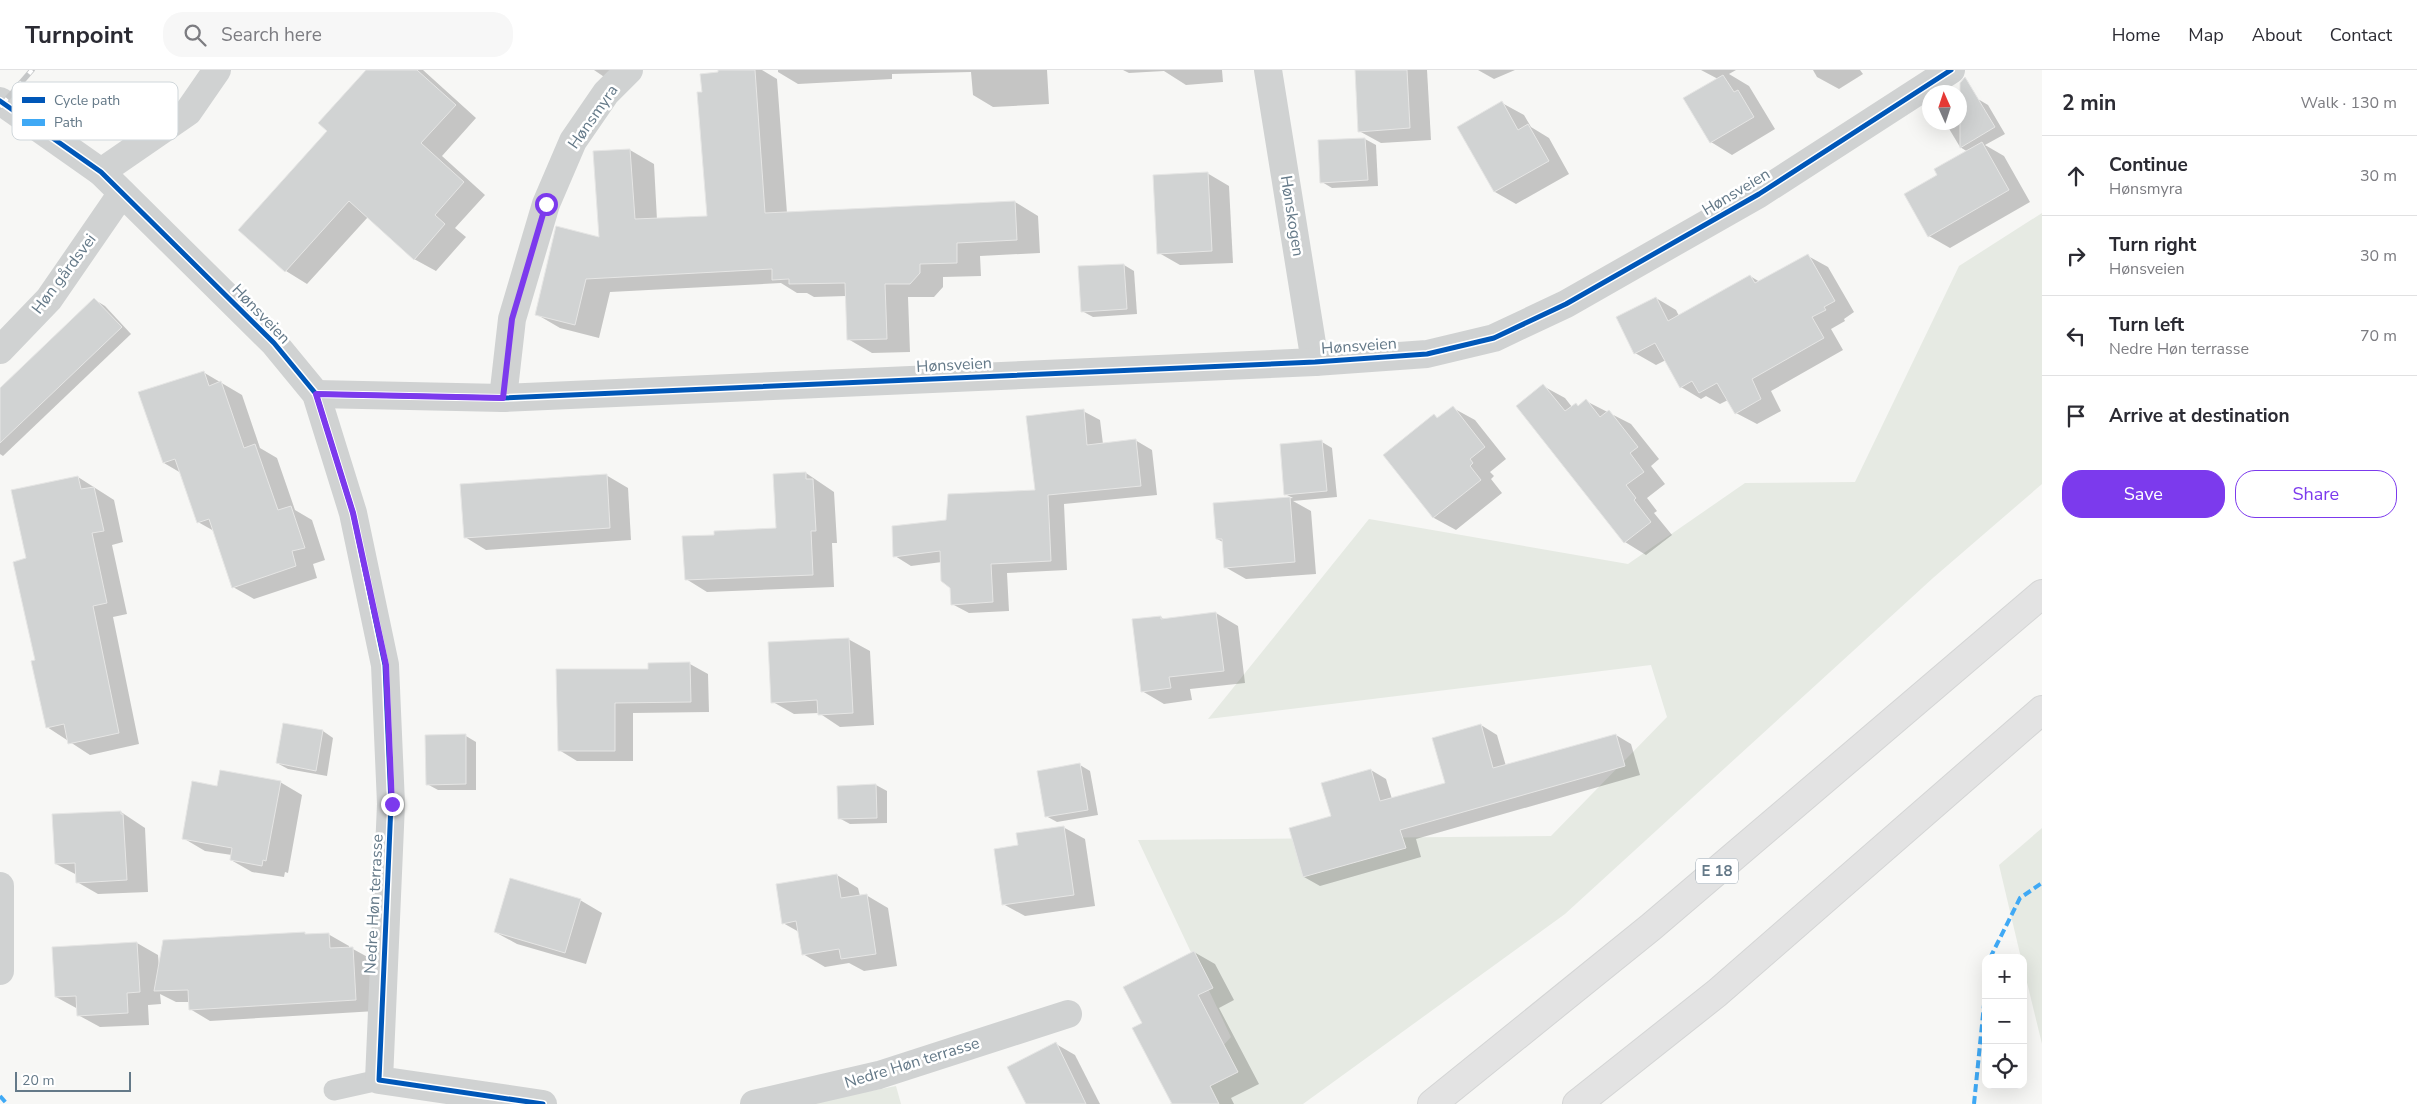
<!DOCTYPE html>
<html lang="en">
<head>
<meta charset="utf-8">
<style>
  :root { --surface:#fff; --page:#f7f7f7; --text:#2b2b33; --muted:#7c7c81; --line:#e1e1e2; --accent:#7c3aed }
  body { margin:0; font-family:"Nunito Sans",sans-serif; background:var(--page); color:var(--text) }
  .controls { position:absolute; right:15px; bottom:15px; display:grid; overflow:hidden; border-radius:10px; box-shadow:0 5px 20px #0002 }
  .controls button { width:45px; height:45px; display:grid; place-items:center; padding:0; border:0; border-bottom:1px solid var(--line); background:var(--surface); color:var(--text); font:25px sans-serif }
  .compass { position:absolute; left:1922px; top:15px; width:45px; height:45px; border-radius:50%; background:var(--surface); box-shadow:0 5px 20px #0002; rotate:357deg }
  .scale { position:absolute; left:15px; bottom:12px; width:116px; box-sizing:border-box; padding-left:5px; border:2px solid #647988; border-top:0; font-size:14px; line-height:18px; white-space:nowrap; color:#647988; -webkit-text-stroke:4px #fff; paint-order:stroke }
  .stop { position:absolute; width:15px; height:15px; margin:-11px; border:4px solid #7c3aed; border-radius:50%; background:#fff }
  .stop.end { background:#7c3aed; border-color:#fff; box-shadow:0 1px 5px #0008 }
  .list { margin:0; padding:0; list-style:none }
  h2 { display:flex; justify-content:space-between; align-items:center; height:65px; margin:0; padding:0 20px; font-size:21px }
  h2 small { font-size:16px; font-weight:400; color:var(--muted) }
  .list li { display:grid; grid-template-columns:32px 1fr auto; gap:15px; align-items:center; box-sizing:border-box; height:80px; padding:0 20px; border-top:1px solid var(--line) }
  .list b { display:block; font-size:19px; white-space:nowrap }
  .list p { margin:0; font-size:16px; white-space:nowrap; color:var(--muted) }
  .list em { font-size:16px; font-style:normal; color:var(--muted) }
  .actions { display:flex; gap:10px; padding:15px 20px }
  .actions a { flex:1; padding:11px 0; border:1px solid var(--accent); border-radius:20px; text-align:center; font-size:18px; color:var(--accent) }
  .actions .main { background:var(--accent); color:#fff }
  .icon { flex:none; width:28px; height:28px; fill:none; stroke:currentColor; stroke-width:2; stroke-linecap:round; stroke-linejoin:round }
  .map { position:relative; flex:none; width:2042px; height:1034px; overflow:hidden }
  header { display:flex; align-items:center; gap:30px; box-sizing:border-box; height:70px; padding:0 25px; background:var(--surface); border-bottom:1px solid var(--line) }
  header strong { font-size:24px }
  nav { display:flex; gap:28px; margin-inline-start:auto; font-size:18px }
  .search { width:350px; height:45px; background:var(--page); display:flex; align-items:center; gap:12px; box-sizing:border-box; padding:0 18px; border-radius:20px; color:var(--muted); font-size:19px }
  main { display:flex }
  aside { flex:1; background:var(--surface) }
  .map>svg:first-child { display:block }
</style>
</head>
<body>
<header>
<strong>Turnpoint</strong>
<div class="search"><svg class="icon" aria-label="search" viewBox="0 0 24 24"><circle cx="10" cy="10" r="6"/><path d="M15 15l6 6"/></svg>Search here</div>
<nav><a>Home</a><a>Map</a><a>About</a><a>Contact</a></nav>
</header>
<main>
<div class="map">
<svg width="2042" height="1034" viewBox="0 0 2042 1034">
  <rect width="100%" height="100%" fill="#f7f7f5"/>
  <g fill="#e6eae3">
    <polygon points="2042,143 2042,414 1933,508 1565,844 1303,1034 1170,1034 1231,967 1138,770 1551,766 1667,647 1651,595 1208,649 1369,449 1628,494 1745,413 1855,412 1959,196"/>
    <polygon points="2042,758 2042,974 2023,896 2023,888 2021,888 1999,795"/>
    <polygon points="896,1016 901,1034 804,1034"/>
  </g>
  <g fill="#0003">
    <polygon points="368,0 423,0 476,48 442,86 485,125 455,158 466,167 436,201 414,189 368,147 307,214 286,201 240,160 329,61"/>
    <polygon points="594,0 634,0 619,17"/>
    <polygon points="719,0 762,0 777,9 787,143 1015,132 1038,146 1040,183 980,186 981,206 943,207 943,217 934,227 908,227 910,282 872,283 848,269 846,226 814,227 807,223 797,223 781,213 610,222 599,268 560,258 536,244 600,169 594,82 630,80 654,94 657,150 708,147 703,23 719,4"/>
    <polygon points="778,0 1047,0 1049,34 993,37 973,25 971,2 892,4 892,9 798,14 778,2"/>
    <polygon points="1123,0 1222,0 1223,12 1186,15 1164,1 1129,3"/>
    <polygon points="1356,0 1427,0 1431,70 1381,73 1359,61"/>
    <polygon points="1478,0 1515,0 1494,9"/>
    <polygon points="1701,0 1736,0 1729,4 1749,16 1775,59 1732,85 1711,72 1718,9"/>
    <polygon points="1813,0 1860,0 1863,4 1839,19 1817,7"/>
    <polygon points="1978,29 1988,35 2005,64 1985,75 2004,86 2030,132 1950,178 1929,166 1939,106 1968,82 1960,77 1945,52 1960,52 1960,40"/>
    <polygon points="1502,33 1524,45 1531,57 1549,68 1569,104 1516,134 1495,122 1458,58"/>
    <polygon points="1365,69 1376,75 1378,116 1332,118 1322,112 1320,71"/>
    <polygon points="1207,103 1229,116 1233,193 1180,195 1159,183"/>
    <polygon points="1808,186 1828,197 1854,242 1844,249 1845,251 1831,259 1843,280 1771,321 1781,341 1757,354 1736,343 1728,330 1720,334 1706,326 1701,329 1681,317 1666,290 1656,295 1635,283 1656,228 1676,240 1679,246 1750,206 1760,212"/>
    <polygon points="1124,195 1134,201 1137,244 1093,247 1082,241"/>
    <polygon points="95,230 105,236 131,264 3,386 0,384 0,320"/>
    <polygon points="203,302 242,325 260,378 277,388 295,440 312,450 325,490 313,494 317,508 254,529 233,517 214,461 198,452 181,403 164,393"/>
    <polygon points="1543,316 1565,328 1572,337 1576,335 1579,336 1586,331 1631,354 1659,389 1651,396 1665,414 1647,428 1657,441 1654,443 1672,465 1646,485 1625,472"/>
    <polygon points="1453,338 1475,350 1506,389 1490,402 1494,406 1491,409 1502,423 1456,460 1434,448 1385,386 1434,346 1439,348"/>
    <polygon points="1083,341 1100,350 1103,374 1135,370 1152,380 1157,425 1064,434 1067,500 1007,503 1009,541 969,543 952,534 951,517 942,492 911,496 895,486 948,451 1036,421"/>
    <polygon points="1322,372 1332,378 1337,427 1293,431 1311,441 1316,504 1246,509 1225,497 1223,472 1217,469 1215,434 1293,428 1285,424"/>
    <polygon points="806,403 834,422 837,473 832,473 834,517 707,522 686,509 715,466 777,459"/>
    <polygon points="606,405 628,418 631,470 486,480 465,467"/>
    <polygon points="78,407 114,430 123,472 112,475 127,544 113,547 139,674 90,685 47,657 36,591 28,489 13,421"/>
    <polygon points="1216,543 1238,556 1245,613 1190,619 1192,630 1164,634 1142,621 1161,547 1165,550"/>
    <polygon points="848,569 870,581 874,655 840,657 819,643 794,644 773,632"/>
    <polygon points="690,594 708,604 709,642 633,643 633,691 577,691 559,680 650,600"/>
    <polygon points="284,654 323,661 333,668 327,706 288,699 277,693"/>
    <polygon points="1481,655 1497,665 1506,696 1616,665 1631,674 1640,705 1416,769 1421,787 1320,816 1304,807 1332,747 1371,700 1386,709 1392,729 1446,713"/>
    <polygon points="466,666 476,672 476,720 438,720 427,714"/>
    <polygon points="1080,695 1090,701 1098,745 1057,752 1046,746"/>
    <polygon points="280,712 302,725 288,803 285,802 284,807 252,802 231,790 232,785 205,781 183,768 218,717"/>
    <polygon points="876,715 887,721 887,753 850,754 839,748 839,717"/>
    <polygon points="121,742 145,758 148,822 98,824 77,812 77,805 56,794"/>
    <polygon points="1063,757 1085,769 1095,836 1025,846 1003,834 1019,776"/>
    <polygon points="837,805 858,818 860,826 866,825 888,838 897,896 864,901 849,893 825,897 803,884 799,862 783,853"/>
    <polygon points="580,830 602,843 586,894 517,874 495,862"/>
    <polygon points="305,864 328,864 349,876 349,879 353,879 373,890 376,941 210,951 190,939 190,932 176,932 160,924 161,934 148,935 149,955 100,957 78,945 78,939 56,927 137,873 158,885 159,896"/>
    <polygon points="1194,882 1215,894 1234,930 1219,938 1259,1014 1231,1028 1234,1034 1173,1034 1144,953"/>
    <polygon points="1056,974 1075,985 1100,1034 1027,1034"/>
  </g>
  <g fill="#d1d3d3" stroke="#e6e6e5">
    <polygon points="366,0 417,0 456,35 421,73 464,112 435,145 445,154 414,190 349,131 285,202 238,160 327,61 318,53"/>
    <polygon points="718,0 755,0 765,143 1015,131 1017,170 957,173 957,193 920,194 920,203 910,214 885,214 887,269 847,270 845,213 789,214 789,209 772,210 772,199 586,209 575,255 535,245 556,156 599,167 593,81 630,79 635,149 707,146 697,22 702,22 700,4 718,2"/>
    <polygon points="1355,0 1407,0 1410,58 1358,62"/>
    <polygon points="1723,5 1734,22 1738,20 1754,47 1710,73 1683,28"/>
    <polygon points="1965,7 1995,57 1960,78 1960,13"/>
    <polygon points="1502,31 1518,60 1528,54 1549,91 1494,122 1457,57"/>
    <polygon points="1365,68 1368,110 1320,113 1318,70"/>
    <polygon points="1982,72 2009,120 1928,167 1904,124 1937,105 1934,99"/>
    <polygon points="1208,102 1212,181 1157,184 1153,105"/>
    <polygon points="1808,184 1835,231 1824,237 1826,240 1812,247 1824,268 1752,309 1761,329 1735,344 1717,313 1699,323 1692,311 1680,318 1655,273 1634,284 1616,247 1656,227 1668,251 1750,205 1755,213"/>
    <polygon points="1124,194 1127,239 1081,242 1078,196"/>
    <polygon points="94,228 122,257 0,373 0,318"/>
    <polygon points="204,301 209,316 221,311 244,378 255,374 278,440 291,436 305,478 292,481 296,496 232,518 209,449 197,453 175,389 163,393 138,322"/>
    <polygon points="1543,314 1565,341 1576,333 1578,336 1586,329 1600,347 1609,340 1638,377 1630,383 1644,402 1626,415 1636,428 1634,430 1651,452 1624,473 1516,336"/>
    <polygon points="1453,336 1485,377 1470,389 1473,393 1470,396 1481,410 1433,448 1383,385 1434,344 1437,348"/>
    <polygon points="1084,339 1087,375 1136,369 1141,416 1048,425 1051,491 991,494 993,532 951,535 950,518 941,511 940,481 893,487 892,456 946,450 948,424 1035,420 1026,346"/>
    <polygon points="1322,370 1327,421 1284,425 1280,374"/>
    <polygon points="806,402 806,409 813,409 816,461 811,461 813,505 685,510 682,466 714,465 714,461 776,458 773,404"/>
    <polygon points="607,404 610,458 464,468 460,414"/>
    <polygon points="78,406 81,419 94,417 104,461 92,463 107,533 93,536 119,663 68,674 64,654 46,658 31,591 35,590 13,492 26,488 11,420"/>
    <polygon points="1290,427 1295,492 1224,498 1222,469 1216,469 1213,433"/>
    <polygon points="1216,542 1224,601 1169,607 1171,618 1141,622 1132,549 1161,546 1161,549"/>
    <polygon points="849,568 853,643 818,645 817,630 771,633 768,572"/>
    <polygon points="690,592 691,632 615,633 615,681 558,681 556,599 648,599 648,593"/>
    <polygon points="283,653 323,660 316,701 276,693"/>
    <polygon points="1481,654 1493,698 1616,664 1625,696 1400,760 1406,778 1303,807 1289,758 1331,746 1321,713 1371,699 1380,731 1445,713 1432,668"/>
    <polygon points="466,664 466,714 426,715 425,665"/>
    <polygon points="1080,693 1088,740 1045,747 1037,701"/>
    <polygon points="220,700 281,711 266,791 263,790 262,796 230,790 232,778 182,769 192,711 217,716"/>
    <polygon points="876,714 877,748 838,749 837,716"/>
    <polygon points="121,741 121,744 123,744 127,810 76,813 75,793 55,794 52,744"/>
    <polygon points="1064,756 1074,825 1002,835 994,779 1018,775 1016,763"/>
    <polygon points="837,804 841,828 867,824 876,884 841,889 839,879 802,885 796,851 782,854 776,814"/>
    <polygon points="510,808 581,829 565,883 494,862"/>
    <polygon points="305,862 305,864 329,863 330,878 353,877 356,930 189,940 188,920 154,921 163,870"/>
    <polygon points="137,872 140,922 127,923 128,943 77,946 76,926 55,927 52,877"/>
    <polygon points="1194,881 1213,918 1198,925 1238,1002 1210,1016 1219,1034 1172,1034 1132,958 1142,953 1123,917"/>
    <polygon points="1056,972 1086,1034 1026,1034 1007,997"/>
  </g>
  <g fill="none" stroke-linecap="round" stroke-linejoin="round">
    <g stroke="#d4d5d5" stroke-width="30">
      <g id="highway">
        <polyline points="1432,1034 1651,857 2042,524"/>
        <polyline points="1577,1034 1717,923 2042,640"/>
      </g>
    </g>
    <polyline stroke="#d0d2d2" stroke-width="21" points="334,1020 379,1010"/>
    <g stroke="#d0d2d2" stroke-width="28">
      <polyline points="1268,0 1315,292"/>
      <polyline points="0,31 101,102 274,273 316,324 353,443 385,595 391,734 379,1010 543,1034"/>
      <polyline points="101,102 188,42 217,0"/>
      <polyline points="0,280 49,229 122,123"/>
      <polyline points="316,324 503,328 1315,292 1427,284 1494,268 1566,234 1759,124 1951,0"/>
      <polyline points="503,328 512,249 546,134 573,71 606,23 629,0"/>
      <polyline points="0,816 0,901"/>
      <polyline points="754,1034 879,1005 1068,944"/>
    </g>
    <use href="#highway" stroke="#e3e3e3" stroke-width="28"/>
    <g stroke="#c5c7c8" stroke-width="5.5">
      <polyline id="rail" points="0,37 32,0"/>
    </g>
    <use href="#rail" stroke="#fff" stroke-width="4" stroke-dasharray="11" stroke-linecap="butt"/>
    <g stroke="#3fa9f5" stroke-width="4" stroke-dasharray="8 4" stroke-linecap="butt">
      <polyline points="1990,888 2020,828 2042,813"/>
      <polyline points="0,1026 7,1034"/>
      <polyline points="1974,1034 1986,915"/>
    </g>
    <g stroke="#fff" stroke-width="8">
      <g id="cycleway">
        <polyline points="0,31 101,102 274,273 316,324 353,443 385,595 391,734 379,1010 543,1034"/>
        <polyline points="316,324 503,328 1315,292 1427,284 1494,268 1566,234 1759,124 1951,0"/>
      </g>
    </g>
    <use href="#cycleway" stroke="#0057b8" stroke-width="5"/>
  </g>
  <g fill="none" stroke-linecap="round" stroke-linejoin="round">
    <polyline stroke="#7c3aed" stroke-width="6" points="392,734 386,595 353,443 316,324 503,328 512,249 546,134"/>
  </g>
  <g text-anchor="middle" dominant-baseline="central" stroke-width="5" stroke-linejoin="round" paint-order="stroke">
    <rect fill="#fff" stroke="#92a1ac" stroke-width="1" x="1696" y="788.5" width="42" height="25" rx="4"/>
    <g font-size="15" font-weight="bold" fill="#647988">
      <text x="1717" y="801">E 18</text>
    </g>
    <g font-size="16" fill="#647988" stroke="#fff">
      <text transform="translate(593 47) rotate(-55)">Hønsmyra</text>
      <text transform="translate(1736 122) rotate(-31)">Hønsveien</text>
      <text transform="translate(1292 146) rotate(81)">Hønskogen</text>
      <text transform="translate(64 204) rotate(-53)">Høn gårdsvei</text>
      <text transform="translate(261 244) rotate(46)">Hønsveien</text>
      <text transform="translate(1359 276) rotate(-4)">Hønsveien</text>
      <text transform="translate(954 295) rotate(-3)">Hønsveien</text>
      <text transform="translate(374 834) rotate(-87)">Nedre Høn terrasse</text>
      <text transform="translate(912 993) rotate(-17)">Nedre Høn terrasse</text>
    </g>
  </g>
  <rect x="12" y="12" width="166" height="58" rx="8" fill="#fff" stroke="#d0d7db" stroke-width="1"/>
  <rect x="22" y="27" width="23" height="6" fill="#0057b8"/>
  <rect x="22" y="49" width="23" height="7" fill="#3fa9f5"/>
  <g font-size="14" fill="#647988">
    <text x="54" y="35">Cycle path</text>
    <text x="54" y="57">Path</text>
  </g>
</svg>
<div class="controls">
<button>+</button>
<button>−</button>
<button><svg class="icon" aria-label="locate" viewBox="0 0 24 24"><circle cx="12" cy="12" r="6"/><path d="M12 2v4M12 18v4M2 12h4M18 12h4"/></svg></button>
</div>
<svg class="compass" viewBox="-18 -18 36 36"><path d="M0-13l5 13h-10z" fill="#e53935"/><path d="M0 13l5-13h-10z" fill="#7c7c81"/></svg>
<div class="scale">20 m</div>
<div class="stop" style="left:546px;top:134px"></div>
<div class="stop end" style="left:392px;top:734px"></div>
</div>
<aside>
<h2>2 min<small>Walk · 130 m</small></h2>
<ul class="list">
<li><svg class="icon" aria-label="ahead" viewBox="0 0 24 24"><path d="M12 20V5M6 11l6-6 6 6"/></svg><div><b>Continue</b><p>Hønsmyra</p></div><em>30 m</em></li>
<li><svg class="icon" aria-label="right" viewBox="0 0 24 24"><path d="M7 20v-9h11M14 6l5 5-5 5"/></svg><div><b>Turn right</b><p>Hønsveien</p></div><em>30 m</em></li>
<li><svg class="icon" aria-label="left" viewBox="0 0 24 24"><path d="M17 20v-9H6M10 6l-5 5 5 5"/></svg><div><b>Turn left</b><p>Nedre Høn terrasse</p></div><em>70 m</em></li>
<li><svg class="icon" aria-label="arrive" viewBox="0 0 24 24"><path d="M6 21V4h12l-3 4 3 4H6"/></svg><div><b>Arrive at destination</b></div></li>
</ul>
<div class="actions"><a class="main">Save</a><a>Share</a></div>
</aside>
</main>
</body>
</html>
